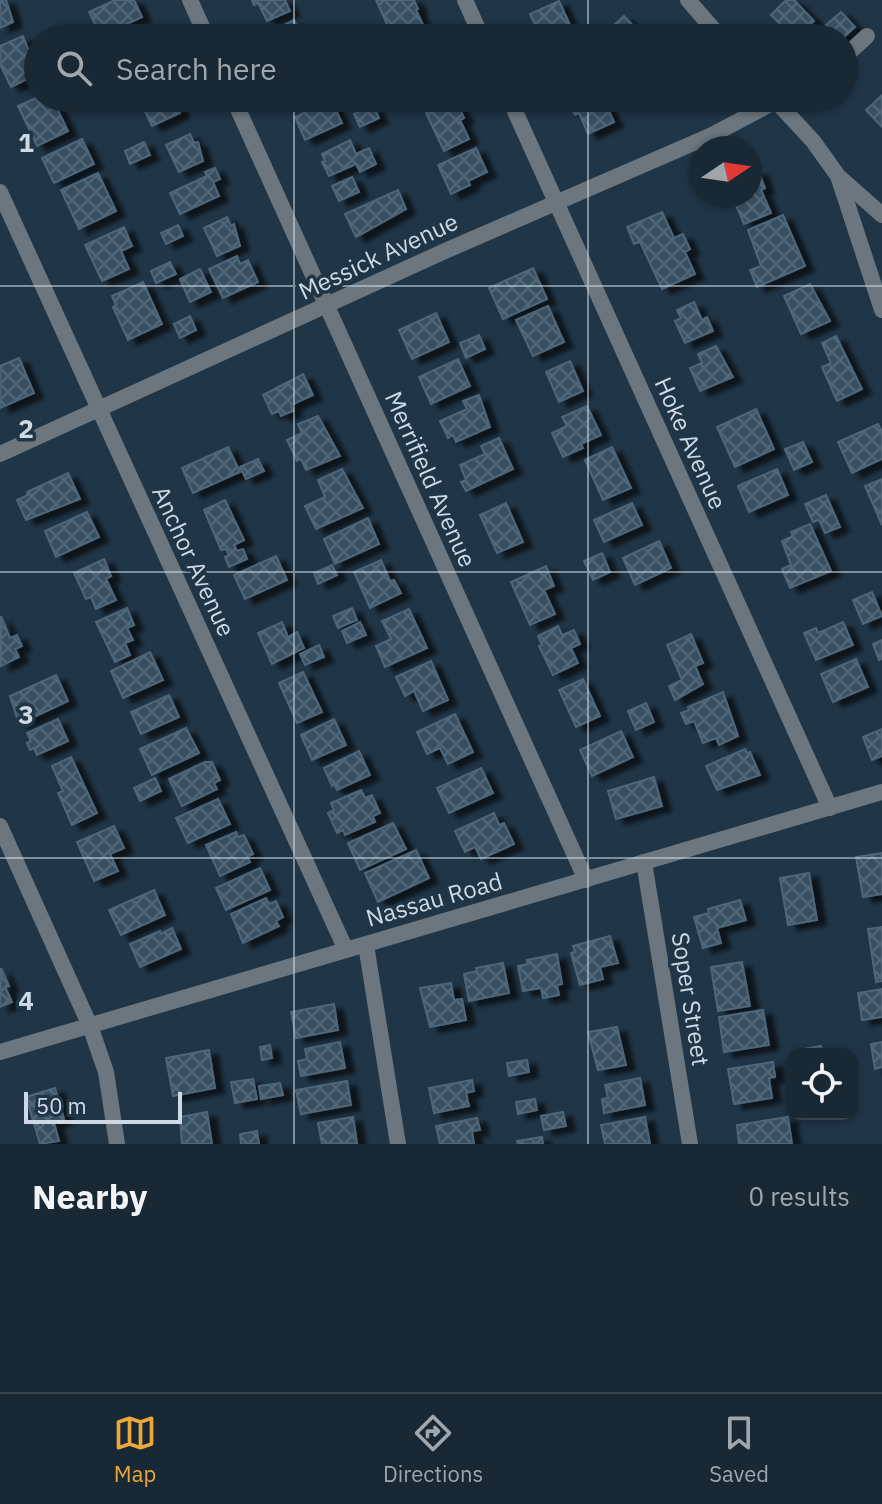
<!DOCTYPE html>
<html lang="en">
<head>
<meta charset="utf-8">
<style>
  :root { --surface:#182834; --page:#21303c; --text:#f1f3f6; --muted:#9fa6ac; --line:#36444f; --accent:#eda83b }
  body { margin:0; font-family:"IBM Plex Sans",sans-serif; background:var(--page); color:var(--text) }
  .controls { position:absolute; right:24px; bottom:24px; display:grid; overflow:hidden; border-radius:16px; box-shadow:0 2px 6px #0004 }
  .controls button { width:72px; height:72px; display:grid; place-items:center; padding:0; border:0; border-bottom:2px solid var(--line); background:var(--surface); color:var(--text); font:40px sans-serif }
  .compass { position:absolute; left:690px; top:136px; width:72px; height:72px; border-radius:50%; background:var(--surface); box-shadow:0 2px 6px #0004; rotate:77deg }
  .scale { position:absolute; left:24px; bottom:20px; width:158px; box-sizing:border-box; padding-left:8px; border:4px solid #cddae5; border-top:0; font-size:22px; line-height:28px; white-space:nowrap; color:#cddae5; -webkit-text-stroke:6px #203546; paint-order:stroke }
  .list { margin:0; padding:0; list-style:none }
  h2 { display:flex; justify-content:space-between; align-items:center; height:104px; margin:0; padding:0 32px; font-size:34px }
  h2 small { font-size:26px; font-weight:400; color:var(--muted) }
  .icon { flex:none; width:44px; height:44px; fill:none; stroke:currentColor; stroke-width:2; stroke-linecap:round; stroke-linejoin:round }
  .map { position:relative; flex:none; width:882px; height:1144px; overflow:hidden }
  .search { position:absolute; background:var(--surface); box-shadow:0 2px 6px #0004; left:24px; right:24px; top:24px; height:88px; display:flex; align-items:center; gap:20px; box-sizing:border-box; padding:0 28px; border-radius:44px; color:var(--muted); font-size:30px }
  .sheet { height:248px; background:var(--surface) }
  nav { display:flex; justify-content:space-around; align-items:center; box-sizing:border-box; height:112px; border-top:2px solid var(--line); background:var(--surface); font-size:22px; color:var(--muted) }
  nav a { display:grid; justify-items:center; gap:4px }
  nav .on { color:var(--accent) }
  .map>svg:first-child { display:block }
</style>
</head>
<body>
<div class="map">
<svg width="882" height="1144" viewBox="0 0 882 1144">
  <defs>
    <pattern id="building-cross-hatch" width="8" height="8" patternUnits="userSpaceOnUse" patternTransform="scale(2)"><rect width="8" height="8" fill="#395062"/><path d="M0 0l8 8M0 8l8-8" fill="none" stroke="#546978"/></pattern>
    <filter id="shadow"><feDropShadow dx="9" dy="5" stdDeviation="2" flood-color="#0009"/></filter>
  </defs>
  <rect width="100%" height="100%" fill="#203546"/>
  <g fill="url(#building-cross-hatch)" stroke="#4f6679" stroke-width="2" filter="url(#shadow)">
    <polygon points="0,0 6,0 13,22 0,28"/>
    <polygon points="115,0 134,0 142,17 101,36 89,12"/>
    <polygon points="252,0 285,0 290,11 267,21 258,3 254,5"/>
    <polygon points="376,0 414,0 418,9 416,10 424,27 401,38 393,38"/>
    <polygon points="786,0 794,0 814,21 797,38 794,38 771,15"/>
    <polygon points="559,1 576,38 545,38 542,31 539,33 530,14"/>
    <polygon points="841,12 855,27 843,38 839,38 826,25"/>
    <polygon points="624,16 638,31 642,28 651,38 606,38 603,35"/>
    <polygon points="294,20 303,38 269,38 267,33"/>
    <polygon points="23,36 38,74 11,87 0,64 0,46"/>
    <polygon points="882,95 882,127 866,110"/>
    <polygon points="38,97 52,98 68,131 37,146 18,106"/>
    <polygon points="156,98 176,98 180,113 152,126 142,105"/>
    <polygon points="567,98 603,98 614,122 588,134 579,113 575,115"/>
    <polygon points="331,100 342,123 305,140 295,117"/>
    <polygon points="456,100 464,118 460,120 469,139 444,151 426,113"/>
    <polygon points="373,106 379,118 360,127 354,114"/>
    <polygon points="190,134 194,143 198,142 203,161 179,172 166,145"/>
    <polygon points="82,139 94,164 54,183 42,158"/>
    <polygon points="350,140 356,154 369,148 376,164 360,172 356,164 329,176 322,162 325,161 322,154"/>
    <polygon points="144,142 150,155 130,164 125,151"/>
    <polygon points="476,148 487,172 468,181 470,185 451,194 438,165"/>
    <polygon points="215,168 220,179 213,182 219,196 180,214 170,193 207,176 205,172"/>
    <polygon points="758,170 765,188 761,190 771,213 744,224 732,196 750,196 750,173"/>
    <polygon points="98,173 116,211 79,229 61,190"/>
    <polygon points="352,177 359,192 339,201 332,186"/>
    <polygon points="398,190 406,209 356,237 345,214"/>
    <polygon points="662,212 674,238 683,234 690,249 685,252 695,274 662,289 640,242 634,244 627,227"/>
    <polygon points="783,215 805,266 757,287 750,270 761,266 748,230"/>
    <polygon points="227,217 231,226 234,224 240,246 217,256 204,228"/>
    <polygon points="178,225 183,236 166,244 161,233"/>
    <polygon points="124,227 132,246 121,251 129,269 102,281 85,245"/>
    <polygon points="237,256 240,264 248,260 258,282 223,298 209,269"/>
    <polygon points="170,262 176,274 156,283 151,271"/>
    <polygon points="533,268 547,299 503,319 489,288"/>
    <polygon points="200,269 211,292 190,302 180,279"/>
    <polygon points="143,282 162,324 128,340 113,307 116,305 112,296"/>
    <polygon points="810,284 830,321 801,334 784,296"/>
    <polygon points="694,302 702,320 707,317 713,331 685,343 675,321 681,318 677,310"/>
    <polygon points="548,306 564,342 533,356 516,320"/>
    <polygon points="436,313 449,342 412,359 399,330"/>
    <polygon points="190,316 196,330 180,338 174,324"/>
    <polygon points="479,335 485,349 466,358 460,343"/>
    <polygon points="836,336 862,389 837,401 822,367 831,363 822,343"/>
    <polygon points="716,346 733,377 700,391 690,368 702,363 698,354"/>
    <polygon points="19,358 34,393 0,408 0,366"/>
    <polygon points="458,359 470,386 431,404 419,377"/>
    <polygon points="570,361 583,391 559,402 546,372"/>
    <polygon points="303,374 313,395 291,405 293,411 281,416 279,411 272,414 263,395"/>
    <polygon points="479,395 490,427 456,442 453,435 448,438 440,421 467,409 463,401"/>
    <polygon points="587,406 601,435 581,444 583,448 563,457 552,433 567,426 562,417"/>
    <polygon points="756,409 774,449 735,467 717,427"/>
    <polygon points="318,416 340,456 306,470 301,459 297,461 287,440 302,433 298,424"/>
    <polygon points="878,424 882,432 882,459 852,473 838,442"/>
    <polygon points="499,438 513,469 466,491 461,482 466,480 460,465 485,454 481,446"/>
    <polygon points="803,442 812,462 794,470 785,449"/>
    <polygon points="228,447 240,472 193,493 182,468"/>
    <polygon points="612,447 631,488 603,500 585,460"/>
    <polygon points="258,459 264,471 246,479 240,467"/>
    <polygon points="342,469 363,508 316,529 305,506 325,497 318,480"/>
    <polygon points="777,469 788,495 749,512 738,486"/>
    <polygon points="68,473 80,499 26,520 17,500 28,495 27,492"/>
    <polygon points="882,479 882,525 865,486"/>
    <polygon points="826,495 840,527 825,533 819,520 813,522 805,504"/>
    <polygon points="225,500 244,540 234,545 237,551 243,549 247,559 229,567 225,557 229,555 226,549 221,550 204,510"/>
    <polygon points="506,503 523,542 497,553 480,515"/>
    <polygon points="632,503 642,525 604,542 594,520"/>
    <polygon points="87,512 99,537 56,557 45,531"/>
    <polygon points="368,518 379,544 335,564 324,539"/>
    <polygon points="810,524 831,571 790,588 782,569 791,565 782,541 793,536 791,532"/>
    <polygon points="659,541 671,568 635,585 623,558"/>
    <polygon points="602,553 610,572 593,580 584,561"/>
    <polygon points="276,556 287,580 245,599 234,575"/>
    <polygon points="104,559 111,576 106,579 116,600 96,609 91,597 86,599 74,573"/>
    <polygon points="381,560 390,581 394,580 401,593 370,608 354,572"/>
    <polygon points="332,565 337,575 318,584 314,573"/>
    <polygon points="546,566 554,586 544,590 555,614 530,625 511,582"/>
    <polygon points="872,592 882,616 863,624 853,600"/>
    <polygon points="127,608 134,625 127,628 133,640 125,643 130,655 115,662 96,622"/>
    <polygon points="352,608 357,620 338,628 333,616"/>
    <polygon points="409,609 427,648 385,667 376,646 391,639 382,621"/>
    <polygon points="1,616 10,638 17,635 22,646 15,649 19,657 1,666"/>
    <polygon points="282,622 288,637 297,632 304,648 272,664 258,633"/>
    <polygon points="360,622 366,635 347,643 342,631"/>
    <polygon points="843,622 853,645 816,660 804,633 816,628 818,633"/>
    <polygon points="558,626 562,635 574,630 580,644 571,648 578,663 553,675 539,646 542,645 538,636"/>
    <polygon points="691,634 703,663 695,666 703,684 675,700 669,686 682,680 667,645"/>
    <polygon points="882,640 882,659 879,660 873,644"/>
    <polygon points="319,645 324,657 305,665 300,654"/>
    <polygon points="150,652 163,680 123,698 111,671"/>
    <polygon points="856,659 868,687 833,702 821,674"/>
    <polygon points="431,661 448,700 423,711 414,691 405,696 396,677"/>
    <polygon points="303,672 322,712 297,723 279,683"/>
    <polygon points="56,675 68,701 19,724 10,696"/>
    <polygon points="583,679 600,716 576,727 559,690"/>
    <polygon points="723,692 738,736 719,745 716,738 703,743 694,721 686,724 681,713 689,710 688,707"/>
    <polygon points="169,695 179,717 141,734 131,712"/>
    <polygon points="646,703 654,722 636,730 628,711"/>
    <polygon points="455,714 473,752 448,764 440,748 427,754 417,732"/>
    <polygon points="58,719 68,741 37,755 34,748 30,750 27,743 31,741 27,733"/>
    <polygon points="334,719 346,745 312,760 301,735"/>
    <polygon points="186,728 199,753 152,775 140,749"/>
    <polygon points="882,729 882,756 872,760 863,737"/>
    <polygon points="621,731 633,757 592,776 580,750"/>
    <polygon points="745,749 747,753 750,752 760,775 717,790 706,766"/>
    <polygon points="359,751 370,775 337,790 334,784 332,786 324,768"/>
    <polygon points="71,757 97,813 72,825 58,793 63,791 52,766"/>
    <polygon points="205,762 212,762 220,780 214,783 217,789 182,806 169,779"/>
    <polygon points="481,768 493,793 449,813 437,788"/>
    <polygon points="654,777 662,806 616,819 608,791"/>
    <polygon points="155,778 161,791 140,801 134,788"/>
    <polygon points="361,790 365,798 372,795 380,813 373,816 375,822 345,835 343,830 337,833 328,813 334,810 331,803"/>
    <polygon points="218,799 230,824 188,843 176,818"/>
    <polygon points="494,813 499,825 504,823 514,844 481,859 475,847 465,852 455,831"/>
    <polygon points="393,823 406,849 360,870 348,843"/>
    <polygon points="114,826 124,848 110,854 118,871 94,881 77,842"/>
    <polygon points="236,832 238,837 244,835 253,854 247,857 250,862 220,876 206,845"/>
    <polygon points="416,850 429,878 378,902 365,873"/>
    <polygon points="882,853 882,894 863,897 856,857"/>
    <polygon points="260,868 270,890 226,910 216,888"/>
    <polygon points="809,873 817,920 788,925 780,878"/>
    <polygon points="154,890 165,915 121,935 109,910"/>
    <polygon points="266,898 269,904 276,901 283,917 276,921 279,926 243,943 231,914"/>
    <polygon points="740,900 746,920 717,928 721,943 703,948 694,917 709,913 708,909"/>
    <polygon points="882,927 882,981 876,982 868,929"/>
    <polygon points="172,928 181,949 140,967 130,944 160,931 161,934"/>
    <polygon points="610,936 618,963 600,967 603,979 580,985 571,953 575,952 573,946"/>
    <polygon points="557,954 562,984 557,985 559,995 543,998 541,988 523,991 518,966 528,964 527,960"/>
    <polygon points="742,962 750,1006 718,1011 711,967"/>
    <polygon points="503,963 509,993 469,1001 464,974 477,971 476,968"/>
    <polygon points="1,968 9,986 5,987 12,1002 0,1007"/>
    <polygon points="451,983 454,1000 462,999 466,1020 430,1027 420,988"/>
    <polygon points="882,989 882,1017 862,1020 858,993"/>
    <polygon points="334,1004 338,1030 296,1038 291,1012"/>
    <polygon points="763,1010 769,1045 724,1052 719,1017"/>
    <polygon points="617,1027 626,1065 598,1070 588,1032"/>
    <polygon points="340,1042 345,1068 301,1076 298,1061 307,1059 305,1049"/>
    <polygon points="882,1042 882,1067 875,1069 871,1044"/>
    <polygon points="270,1045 272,1058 262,1060 260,1047"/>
    <polygon points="821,1046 823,1054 799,1054 798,1050"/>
    <polygon points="209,1050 215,1088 173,1096 166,1058"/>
    <polygon points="527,1060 529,1072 509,1076 507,1063"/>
    <polygon points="773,1062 775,1077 769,1078 772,1098 734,1104 728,1069"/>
    <polygon points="640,1078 645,1105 604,1113 602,1099 608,1098 605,1085"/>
    <polygon points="253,1079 257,1099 235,1103 231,1082"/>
    <polygon points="472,1080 474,1091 466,1093 469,1106 434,1113 429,1088"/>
    <polygon points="347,1081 351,1105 301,1114 296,1090"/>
    <polygon points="280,1083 283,1095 261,1099 259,1086"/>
    <polygon points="55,1088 64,1119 54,1123 59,1141 40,1144 26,1097"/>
    <polygon points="535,1099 537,1110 518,1114 516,1102"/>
    <polygon points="207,1112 212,1144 182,1144 180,1117"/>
    <polygon points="563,1112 566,1126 544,1130 541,1116"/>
    <polygon points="353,1117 357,1143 322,1144 318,1123"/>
    <polygon points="645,1117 650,1144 605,1144 601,1125"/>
    <polygon points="788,1117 792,1144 739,1144 737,1125"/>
    <polygon points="477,1118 480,1130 472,1131 474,1144 440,1144 436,1126"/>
    <polygon points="257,1131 259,1144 241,1144 240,1134"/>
    <polygon points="542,1137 543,1144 518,1144 517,1141"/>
  </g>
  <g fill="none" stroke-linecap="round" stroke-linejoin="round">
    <g stroke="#6b767e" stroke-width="16">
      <polyline points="190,0 207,38"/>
      <polyline points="465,0 482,38"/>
      <polyline points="688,0 721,38"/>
      <polyline points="844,57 867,36"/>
      <polyline points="233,98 586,880"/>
      <polyline points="509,98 830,808"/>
      <polyline points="773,98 813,141 838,176 882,215"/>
      <polyline points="839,179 882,310"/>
      <polyline points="0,192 346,950"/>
      <polyline points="0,454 445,251 712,135 776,101"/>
      <polyline points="0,826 90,1026 106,1072 117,1144"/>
      <polyline points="644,862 690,1144"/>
      <polyline points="366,945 398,1144"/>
      <polyline points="0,1052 882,792"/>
    </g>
  </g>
  <path fill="none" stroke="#cddae5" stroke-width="2" stroke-opacity="0.55" d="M 294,0 L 294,38M 588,0 L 588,38M 294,98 L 294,1144M 588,98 L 588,1144M 0,286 L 882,286M 0,572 L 882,572M 0,858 L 882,858"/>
  <g text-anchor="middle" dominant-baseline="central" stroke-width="7" stroke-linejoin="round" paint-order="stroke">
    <g font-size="24" fill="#cddae5" stroke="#203546">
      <text transform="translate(378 256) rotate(-25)">Messick Avenue</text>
      <text transform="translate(691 443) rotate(66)">Hoke Avenue</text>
      <text transform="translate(431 479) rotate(66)">Merrifield Avenue</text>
      <text transform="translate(194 561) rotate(65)">Anchor Avenue</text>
      <text transform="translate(434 899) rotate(-16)">Nassau Road</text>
      <text transform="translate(691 999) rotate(81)">Soper Street</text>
    </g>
  </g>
  <g font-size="26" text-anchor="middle" font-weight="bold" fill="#cddae5" stroke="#203546" stroke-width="7" stroke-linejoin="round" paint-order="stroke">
    <text x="26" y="152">1</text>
    <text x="26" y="438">2</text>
    <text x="26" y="724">3</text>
    <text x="26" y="1010">4</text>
  </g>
</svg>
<div class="controls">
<button><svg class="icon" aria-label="locate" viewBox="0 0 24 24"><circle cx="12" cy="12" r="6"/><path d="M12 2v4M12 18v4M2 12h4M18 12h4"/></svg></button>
</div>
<svg class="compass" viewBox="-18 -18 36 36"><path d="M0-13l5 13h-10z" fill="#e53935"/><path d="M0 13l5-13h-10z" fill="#9fa6ac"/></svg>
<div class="scale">50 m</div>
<div class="search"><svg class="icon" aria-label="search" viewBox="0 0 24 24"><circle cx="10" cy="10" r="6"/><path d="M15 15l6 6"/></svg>Search here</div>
</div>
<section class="sheet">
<h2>Nearby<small>0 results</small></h2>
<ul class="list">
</ul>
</section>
<nav>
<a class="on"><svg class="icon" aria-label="map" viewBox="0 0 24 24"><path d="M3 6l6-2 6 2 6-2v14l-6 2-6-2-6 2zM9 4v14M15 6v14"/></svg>Map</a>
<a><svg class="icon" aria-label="directions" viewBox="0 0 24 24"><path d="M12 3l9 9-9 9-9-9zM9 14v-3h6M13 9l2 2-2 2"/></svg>Directions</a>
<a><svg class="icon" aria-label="saved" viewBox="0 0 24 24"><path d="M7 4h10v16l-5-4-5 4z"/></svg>Saved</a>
</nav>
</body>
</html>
